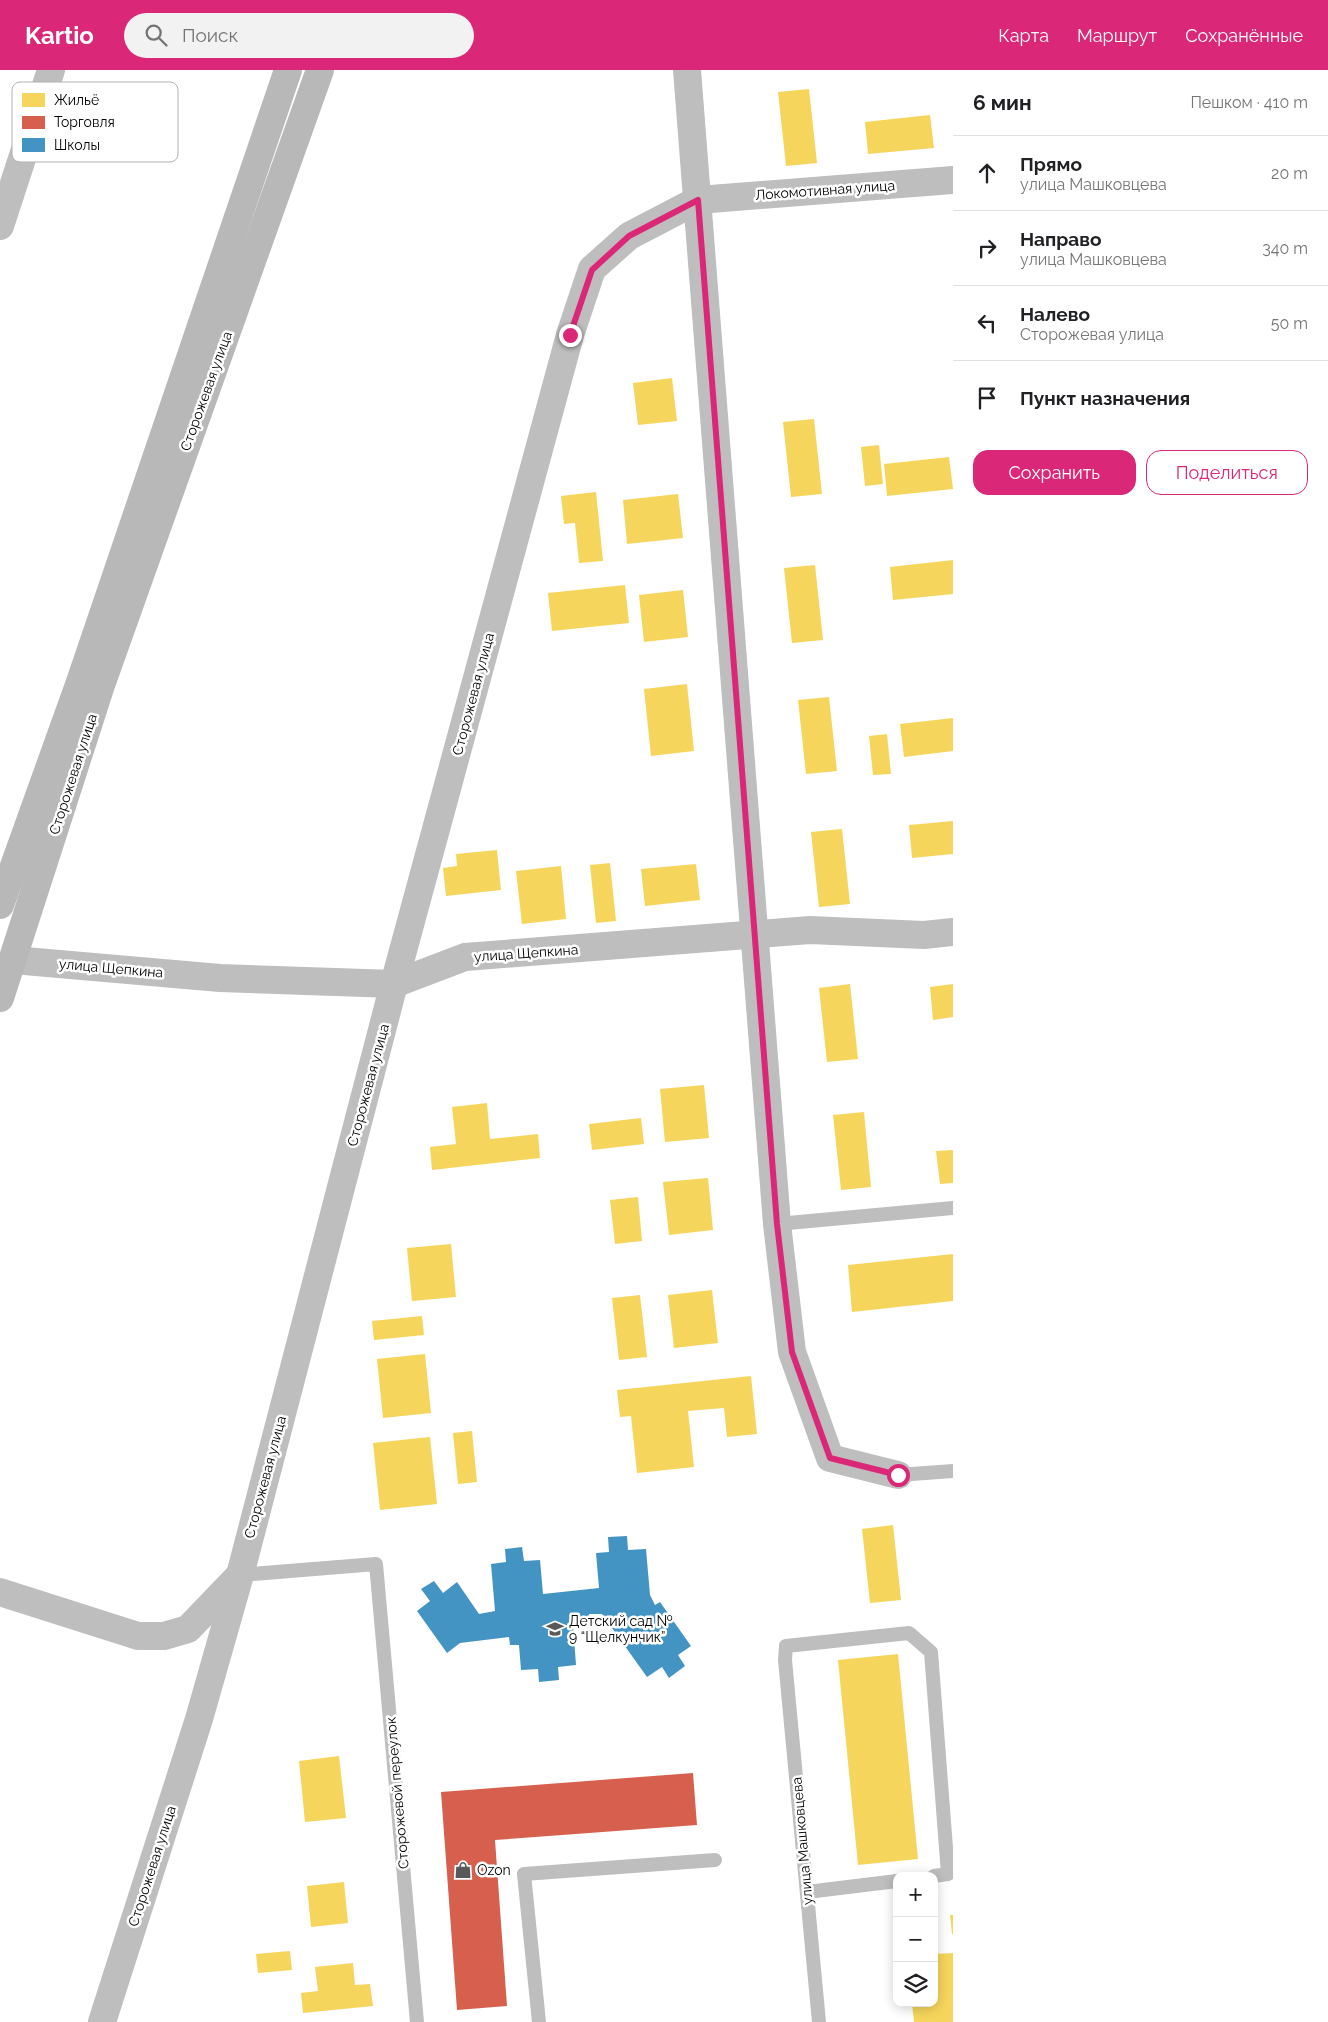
<!DOCTYPE html>
<html lang="ru">
<head>
<meta charset="utf-8">
<style>
  :root { --surface:#fff; --page:#f2f2f2; --text:#202124; --muted:#757577; --line:#e0e0e0; --accent:#db2777 }
  body { margin:0; font-family:Raleway,sans-serif; background:var(--page); color:var(--text) }
  .controls { position:absolute; right:15px; bottom:15px; display:grid; overflow:hidden; border-radius:10px; box-shadow:0 2px 12px #0003 }
  .controls button { width:45px; height:45px; display:grid; place-items:center; padding:0; border:0; border-bottom:1px solid var(--line); background:var(--surface); color:var(--text); font:25px sans-serif }
  .stop { position:absolute; width:15px; height:15px; margin:-11px; border:4px solid #db2777; border-radius:50%; background:#fff }
  .stop.end { background:#db2777; border-color:#fff; box-shadow:0 1px 5px #0008 }
  .list { margin:0; padding:0; list-style:none }
  h2 { display:flex; justify-content:space-between; align-items:center; height:65px; margin:0; padding:0 20px; font-size:21px }
  h2 small { font-size:16px; font-weight:400; color:var(--muted) }
  .list li { display:grid; grid-template-columns:32px 1fr auto; gap:15px; align-items:center; box-sizing:border-box; height:75px; padding:0 20px; border-top:1px solid var(--line) }
  .list b { display:block; font-size:19px; white-space:nowrap }
  .list p { margin:0; font-size:16px; white-space:nowrap; color:var(--muted) }
  .list em { font-size:16px; font-style:normal; color:var(--muted) }
  .actions { display:flex; gap:10px; padding:15px 20px }
  .actions a { flex:1; padding:11px 0; border:1px solid var(--accent); border-radius:15px; text-align:center; font-size:18px; color:var(--accent) }
  .actions .main { background:var(--accent); color:#fff }
  .icon { flex:none; width:28px; height:28px; fill:none; stroke:currentColor; stroke-width:2; stroke-linecap:round; stroke-linejoin:round }
  .map { position:relative; flex:none; width:953px; height:1952px; overflow:hidden }
  header { display:flex; align-items:center; gap:30px; box-sizing:border-box; height:70px; padding:0 25px; background:var(--accent); color:#fff }
  header strong { font-size:24px }
  nav { display:flex; gap:28px; margin-inline-start:auto; font-size:18px }
  .search { width:350px; height:45px; background:var(--page); display:flex; align-items:center; gap:12px; box-sizing:border-box; padding:0 18px; border-radius:28px; color:var(--muted); font-size:19px }
  main { display:flex }
  aside { flex:1; background:var(--surface) }
  .map>svg:first-child { display:block }
</style>
</head>
<body>
<header>
<strong>Kartio</strong>
<div class="search"><svg class="icon" aria-label="search" viewBox="0 0 24 24"><circle cx="10" cy="10" r="6"/><path d="M15 15l6 6"/></svg>Поиск</div>
<nav><a>Карта</a><a>Маршрут</a><a>Сохранённые</a></nav>
</header>
<main>
<div class="map">
<svg width="953" height="1952" viewBox="0 0 953 1952">
  <rect width="100%" height="100%" fill="#fff"/>
  <g fill="#f6d55c">
    <polygon points="809,19 817,93 786,96 778,22"/>
    <polygon points="930,45 934,78 868,84 865,52"/>
    <polygon points="672,308 677,351 638,355 633,313"/>
    <polygon points="814,349 822,424 791,427 783,352"/>
    <polygon points="879,375 883,414 865,416 861,377"/>
    <polygon points="949,387 953,419 887,426 884,394"/>
    <polygon points="596,422 603,491 579,493 575,453 564,454 561,426"/>
    <polygon points="678,424 683,468 627,474 623,430"/>
    <polygon points="953,490 953,524 893,530 890,497"/>
    <polygon points="815,495 823,570 792,573 784,498"/>
    <polygon points="625,515 629,553 552,561 548,523"/>
    <polygon points="683,520 688,567 644,572 639,525"/>
    <polygon points="687,614 694,681 651,686 644,619"/>
    <polygon points="829,627 837,701 806,704 798,630"/>
    <polygon points="953,648 953,681 904,687 900,654"/>
    <polygon points="887,664 891,704 873,705 869,666"/>
    <polygon points="953,751 953,784 912,788 909,755"/>
    <polygon points="842,759 850,834 819,837 811,762"/>
    <polygon points="497,780 501,820 446,826 443,798 457,796 456,784"/>
    <polygon points="610,793 616,851 596,853 590,795"/>
    <polygon points="696,794 700,830 645,836 641,799"/>
    <polygon points="561,796 566,849 522,854 516,801"/>
    <polygon points="850,914 858,989 827,992 819,918"/>
    <polygon points="953,914 953,947 933,950 930,917"/>
    <polygon points="704,1015 709,1068 665,1072 660,1019"/>
    <polygon points="487,1033 490,1069 538,1064 540,1088 432,1100 430,1077 456,1074 452,1037"/>
    <polygon points="864,1042 871,1117 841,1120 833,1045"/>
    <polygon points="641,1048 644,1074 592,1080 589,1054"/>
    <polygon points="953,1080 953,1113 940,1114 936,1081"/>
    <polygon points="708,1108 713,1160 669,1165 663,1112"/>
    <polygon points="638,1127 642,1171 615,1174 610,1130"/>
    <polygon points="451,1174 456,1227 412,1231 407,1178"/>
    <polygon points="953,1184 953,1231 852,1242 848,1195"/>
    <polygon points="712,1220 718,1273 674,1278 668,1225"/>
    <polygon points="640,1225 647,1287 619,1290 612,1228"/>
    <polygon points="422,1246 424,1265 374,1270 372,1251"/>
    <polygon points="425,1284 431,1343 383,1348 377,1289"/>
    <polygon points="751,1306 757,1364 727,1367 724,1338 688,1341 694,1397 637,1403 631,1346 620,1347 617,1320"/>
    <polygon points="472,1361 477,1412 458,1414 453,1363"/>
    <polygon points="430,1367 437,1434 380,1440 373,1373"/>
    <polygon points="893,1455 901,1530 870,1533 862,1459"/>
    <polygon points="898,1584 918,1789 858,1795 838,1590"/>
    <polygon points="339,1686 346,1748 305,1752 299,1691"/>
    <polygon points="344,1812 348,1853 311,1857 307,1816"/>
    <polygon points="950,1845 953,1845 953,1864 952,1864"/>
    <polygon points="290,1881 292,1900 258,1903 256,1884"/>
    <polygon points="953,1883 953,1952 914,1952 912,1933 934,1933 934,1884"/>
    <polygon points="353,1893 355,1915 370,1914 373,1936 303,1943 301,1923 318,1921 315,1897"/>
  </g>
  <polygon fill="#d6604d" points="693,1703 697,1755 495,1770 507,1936 457,1940 441,1722"/>
  <polygon fill="#4393c3" points="627,1466 628,1480 646,1479 650,1525 655,1535 660,1532 691,1576 678,1585 685,1596 669,1608 662,1597 647,1607 602,1544 589,1544 591,1555 573,1556 576,1595 558,1597 559,1610 539,1612 538,1599 521,1600 519,1575 510,1575 509,1567 460,1573 447,1583 417,1541 430,1531 421,1519 434,1511 443,1523 457,1512 479,1544 495,1541 491,1494 506,1492 505,1479 522,1477 524,1491 540,1490 543,1524 599,1518 596,1483 609,1482 608,1467"/>
  <g fill="none" stroke-linecap="round" stroke-linejoin="round">
    <g stroke="#bebebe" stroke-width="14">
      <polyline points="777,1154 953,1138"/>
      <polyline points="898,1405 953,1401"/>
      <polyline points="240,1505 376,1494 417,1952"/>
      <polyline points="807,1822 897,1811"/>
      <polyline points="539,1952 524,1804 715,1790"/>
      <polyline points="819,1952 785,1590 786,1576 909,1563 931,1582 948,1804 934,1806"/>
    </g>
    <g stroke="#bebebe" stroke-width="28">
      <polyline points="687,0 777,1154 792,1282 830,1388 898,1405"/>
      <polyline points="0,156 51,0"/>
      <polyline points="13,890 220,908 394,914 465,887 810,860 924,865 953,862"/>
      <polyline points="0,1522 138,1566 164,1566 188,1559 237,1508"/>
      <polyline points="102,1952 199,1649 240,1505 394,914 570,265 592,199 629,166 698,130 953,110"/>
    </g>
    <g stroke="#b8b8b8" stroke-width="28">
      <polyline points="0,835 80,612 288,0"/>
      <polyline points="0,928 101,615 320,0"/>
    </g>
  </g>
  <g fill="none" stroke-linecap="round" stroke-linejoin="round">
    <polyline stroke="#db2777" stroke-width="6" points="570,265 592,200 629,166 698,130 777,1154 792,1282 830,1388 898,1405"/>
  </g>
  <defs>
    <g id="school-bare" transform="scale(1.35)"><path d="M0-5L7-2L0 1L-7-2ZM-4 1L0 2.5L4 1V4Q0 6-4 4Z" fill="#595959" stroke="#fff" stroke-width="2.5" paint-order="stroke"/></g>
    <g id="shop-bare" transform="scale(1.35)"><path d="M-5-2.5h2.3a2.7 3.5 0 0 1 5.4 0H5L5.5 6h-11ZM-1.5-2.5h3a1.5 2.3 0 0 0-3 0Z" fill="#595959" stroke="#fff" stroke-width="2.5" paint-order="stroke"/></g>
  </defs>
  <g fill-rule="evenodd">
    <use href="#school-bare" x="555" y="1559"/>
    <use href="#shop-bare" x="463" y="1800"/>
  </g>
  <g text-anchor="middle" dominant-baseline="central" stroke-width="5" stroke-linejoin="round" paint-order="stroke">
    <g font-size="14" fill="#000" stroke="#fff">
      <text transform="translate(825 120) rotate(-4)">Локомотивная улица</text>
      <text transform="translate(206 321) rotate(-70)">Сторожевая улица</text>
      <text transform="translate(473 624) rotate(-75)">Сторожевая улица</text>
      <text transform="translate(73 704) rotate(-72)">Сторожевая улица</text>
      <text transform="translate(526 883) rotate(-4)">улица Щепкина</text>
      <text transform="translate(111 898) rotate(5)">улица Щепкина</text>
      <text transform="translate(368 1015) rotate(-75)">Сторожевая улица</text>
      <text transform="translate(265 1407) rotate(-75)">Сторожевая улица</text>
      <text transform="translate(397 1723) rotate(-95)">Сторожевой переулок</text>
      <text transform="translate(802 1771) rotate(-95)">улица Машковцева</text>
      <text transform="translate(152 1796) rotate(-72)">Сторожевая улица</text>
    </g>
    <g font-size="14" fill="#000" stroke="#fff" text-anchor="start">
      <text x="569" y="1551">Детский сад №<tspan x="569" dy="16">9 “Щелкунчик”</tspan></text>
      <text x="477" y="1800">Ozon</text>
    </g>
  </g>
  <rect x="12" y="12" width="166" height="80" rx="8" fill="#fff" stroke="#b2b2b2" stroke-width="1"/>
  <rect x="22" y="23" width="23" height="14" fill="#f6d55c"/>
  <rect x="22" y="46" width="23" height="13" fill="#d6604d"/>
  <rect x="22" y="68" width="23" height="14" fill="#4393c3"/>
  <g font-size="14" fill="#000">
    <text x="54" y="35">Жильё</text>
    <text x="54" y="57">Торговля</text>
    <text x="54" y="80">Школы</text>
  </g>
</svg>
<div class="controls">
<button>+</button>
<button>−</button>
<button><svg class="icon" aria-label="layers" viewBox="0 0 24 24"><path d="M12 4l9 5-9 5-9-5zM3 14l9 5 9-5"/></svg></button>
</div>
<div class="stop" style="left:898px;top:1405px"></div>
<div class="stop end" style="left:570px;top:265px"></div>
</div>
<aside>
<h2>6 мин<small>Пешком · 410 m</small></h2>
<ul class="list">
<li><svg class="icon" aria-label="ahead" viewBox="0 0 24 24"><path d="M12 20V5M6 11l6-6 6 6"/></svg><div><b>Прямо</b><p>улица Машковцева</p></div><em>20 m</em></li>
<li><svg class="icon" aria-label="right" viewBox="0 0 24 24"><path d="M7 20v-9h11M14 6l5 5-5 5"/></svg><div><b>Направо</b><p>улица Машковцева</p></div><em>340 m</em></li>
<li><svg class="icon" aria-label="left" viewBox="0 0 24 24"><path d="M17 20v-9H6M10 6l-5 5 5 5"/></svg><div><b>Налево</b><p>Сторожевая улица</p></div><em>50 m</em></li>
<li><svg class="icon" aria-label="arrive" viewBox="0 0 24 24"><path d="M6 21V4h12l-3 4 3 4H6"/></svg><div><b>Пункт назначения</b></div></li>
</ul>
<div class="actions"><a class="main">Сохранить</a><a>Поделиться</a></div>
</aside>
</main>
</body>
</html>
